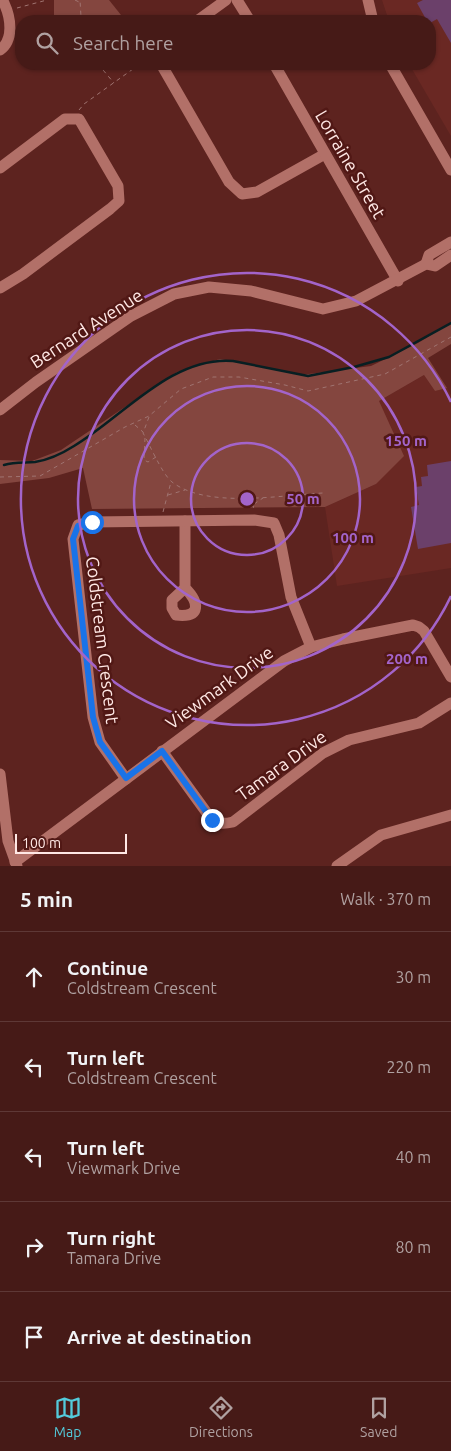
<!DOCTYPE html>
<html lang="en">
<head>
<meta charset="utf-8">
<style>
  :root { --surface:#461a17; --page:#4d2320; --text:#f1f3f6; --muted:#b0a1a1; --line:#5e3836; --accent:#53cbdb }
  body { margin:0; font-family:Ubuntu,sans-serif; background:var(--page); color:var(--text) }
  .scale { position:absolute; left:15px; bottom:12px; width:112px; box-sizing:border-box; padding-left:5px; border:2px solid #ffe8e5; border-top:0; font-size:14px; line-height:18px; white-space:nowrap; color:#ffe8e5; -webkit-text-stroke:4px #511815; paint-order:stroke }
  .stop { position:absolute; width:15px; height:15px; margin:-11px; border:4px solid #1a73e8; border-radius:50%; background:#fff }
  .stop.end { background:#1a73e8; border-color:#fff; box-shadow:0 1px 5px #0008 }
  .list { margin:0; padding:0; list-style:none }
  h2 { display:flex; justify-content:space-between; align-items:center; height:65px; margin:0; padding:0 20px; font-size:21px }
  h2 small { font-size:16px; font-weight:400; color:var(--muted) }
  .list li { display:grid; grid-template-columns:32px 1fr auto; gap:15px; align-items:center; box-sizing:border-box; height:90px; padding:0 20px; border-top:1px solid var(--line) }
  .list b { display:block; font-size:19px; white-space:nowrap }
  .list p { margin:0; font-size:16px; white-space:nowrap; color:var(--muted) }
  .list em { font-size:16px; font-style:normal; color:var(--muted) }
  .icon { flex:none; width:28px; height:28px; fill:none; stroke:currentColor; stroke-width:2; stroke-linecap:round; stroke-linejoin:round }
  .map { position:relative; flex:none; width:451px; height:866px; overflow:hidden }
  .search { position:absolute; background:var(--surface); box-shadow:0 1px 4px #0004; left:15px; right:15px; top:15px; height:55px; display:flex; align-items:center; gap:12px; box-sizing:border-box; padding:0 18px; border-radius:20px; color:var(--muted); font-size:19px }
  .sheet { height:515px; background:var(--surface) }
  nav { display:flex; justify-content:space-around; align-items:center; box-sizing:border-box; height:70px; border-top:1px solid var(--line); background:var(--surface); font-size:14px; color:var(--muted) }
  nav a { display:grid; justify-items:center; gap:2px }
  nav .on { color:var(--accent) }
  .map>svg:first-child { display:block }
</style>
</head>
<body>
<div class="map">
<svg width="451" height="866" viewBox="0 0 451 866">
  <rect width="100%" height="100%" fill="#5d231f"/>
  <g fill="#6a2823">
    <polygon points="382,0 451,0 451,136 409,64 430,64 430,21 389,21"/>
    <polygon points="424,375 435,391 447,388 451,395 451,568 337,586 325,507 376,484 379,401"/>
  </g>
  <g fill="#84463f">
    <polygon points="54,0 109,0 121,15 112,21 54,21"/>
    <polygon points="451,323 451,344 428,358 447,388 435,391 424,375 379,401 404,456 376,484 325,507 92,509 83,468 49,478 0,484 0,460 32,461 61,450 177,372 220,359 301,375 371,366 418,343"/>
  </g>
  <g fill="none" stroke-linecap="round" stroke-linejoin="round">
    <path stroke="#081f22" stroke-width="2.5" d="M 4,465 C 15,462 24,463 35,462 C 48,460 63,453 74,446 C 123,417 171,356 233,361 L 308,376 L 354,367 L 389,357 L 451,323"/>
  </g>
  <g fill="#6b406a">
    <polygon points="423,0 451,0 451,43 437,19 430,23 427,21 417,3"/>
    <polygon points="451,461 451,543 418,549 411,507 419,505 416,487 422,486 421,477 428,476 427,465"/>
  </g>
  <g fill="none" stroke-linecap="round" stroke-linejoin="round">
    <g stroke="#a07471" stroke-width="1" stroke-dasharray="4 4" stroke-linecap="butt">
      <polyline points="75,0 79,2"/>
      <polyline points="17,8 47,0"/>
      <polyline points="77,21 81,17 80,0"/>
      <polyline points="98,64 114,83"/>
      <polyline points="79,110 84,104 140,64"/>
      <path d="M 149,417 L 143,433 C 150,445 162,474 172,482 C 207,509 281,495 323,493"/>
      <polyline points="135,425 143,432"/>
      <polyline points="145,438 144,460 148,462 156,457"/>
      <polyline points="0,477 40,476 125,427 149,416 181,389 213,377 239,377 285,385 308,391 385,374 451,337"/>
      <polyline points="168,495 185,490"/>
      <polyline points="247,498 253,505 254,511"/>
      <polyline points="254,504 263,498"/>
      <polyline points="163,512 171,482"/>
    </g>
    <g stroke="#b27068" stroke-width="11">
      <polyline points="237,0 250,21"/>
      <polyline points="368,0 373,21"/>
      <polyline points="197,21 226,0"/>
      <path d="M 0,50 C 14,40 11,18 4,3"/>
      <polyline points="161,64 229,182 242,194 257,192 325,154"/>
      <polyline points="274,64 398,281"/>
      <polyline points="390,64 451,170"/>
      <polyline points="0,168 65,119 79,119 118,186 119,201 110,209 23,274 0,288"/>
      <polyline points="426,264 429,255 451,242"/>
      <polyline points="0,410 36,382 131,316 174,294 209,287 251,291 323,309 356,301 426,264 435,266 451,255"/>
      <path d="M 185,521 L 185,588 C 199,602 202,618 176,615 L 172,608 L 172,600 L 185,588"/>
      <path d="M 162,751 L 212,820 C 219,824 224,824 233,822 L 323,753 L 349,740 L 419,723 L 451,703"/>
      <polyline points="0,774 8,841 17,866"/>
      <polyline points="126,779 100,742 93,717 73,539 78,525 92,522 254,520 274,523 279,535 291,597 311,647"/>
      <polyline points="15,862 284,661 311,647 343,639 413,625 419,627 424,631 451,677"/>
      <polyline points="337,866 381,835 451,815"/>
    </g>
  </g>
  <g fill="none" stroke-linecap="round" stroke-linejoin="round">
    <polyline stroke="#1a73e8" stroke-width="6" points="92,522 78,526 73,539 93,717 100,742 126,778 162,751 212,820"/>
  </g>
  <g fill="none" stroke="#a364ca" stroke-width="2.5">
    <circle cx="247" cy="499" r="56"/>
    <circle cx="247" cy="499" r="113"/>
    <circle cx="247" cy="499" r="169"/>
    <path d="M451 596A226 226 0 1 1 451 402"/>
  </g>
  <g text-anchor="middle" dominant-baseline="central" stroke-width="5" stroke-linejoin="round" paint-order="stroke">
    <g font-size="18" fill="#ffe8e5" stroke="#511815">
      <text transform="translate(351 164) rotate(60)">Lorraine Street</text>
      <text transform="translate(86 328) rotate(-33)">Bernard Avenue</text>
      <text transform="translate(103 640) rotate(83)">Coldstream Crescent</text>
      <text transform="translate(219 687) rotate(-36)">Viewmark Drive</text>
      <text transform="translate(281 765) rotate(-36)">Tamara Drive</text>
    </g>
  </g>
  <circle cx="247" cy="499" r="8" fill="#a364ca" stroke="#511815" stroke-width="2.5"/>
  <g font-size="15" text-anchor="middle" font-weight="bold" fill="#a364ca" stroke="#511815" stroke-width="5" stroke-linejoin="round" paint-order="stroke">
    <text x="406" y="446">150 m</text>
    <text x="303" y="504">50 m</text>
    <text x="353" y="543">100 m</text>
    <text x="407" y="664">200 m</text>
  </g>
</svg>
<div class="scale">100 m</div>
<div class="stop" style="left:92px;top:522px"></div>
<div class="stop end" style="left:212px;top:820px"></div>
<div class="search"><svg class="icon" aria-label="search" viewBox="0 0 24 24"><circle cx="10" cy="10" r="6"/><path d="M15 15l6 6"/></svg>Search here</div>
</div>
<section class="sheet">
<h2>5 min<small>Walk · 370 m</small></h2>
<ul class="list">
<li><svg class="icon" aria-label="ahead" viewBox="0 0 24 24"><path d="M12 20V5M6 11l6-6 6 6"/></svg><div><b>Continue</b><p>Coldstream Crescent</p></div><em>30 m</em></li>
<li><svg class="icon" aria-label="left" viewBox="0 0 24 24"><path d="M17 20v-9H6M10 6l-5 5 5 5"/></svg><div><b>Turn left</b><p>Coldstream Crescent</p></div><em>220 m</em></li>
<li><svg class="icon" aria-label="left" viewBox="0 0 24 24"><path d="M17 20v-9H6M10 6l-5 5 5 5"/></svg><div><b>Turn left</b><p>Viewmark Drive</p></div><em>40 m</em></li>
<li><svg class="icon" aria-label="right" viewBox="0 0 24 24"><path d="M7 20v-9h11M14 6l5 5-5 5"/></svg><div><b>Turn right</b><p>Tamara Drive</p></div><em>80 m</em></li>
<li><svg class="icon" aria-label="arrive" viewBox="0 0 24 24"><path d="M6 21V4h12l-3 4 3 4H6"/></svg><div><b>Arrive at destination</b></div></li>
</ul>
</section>
<nav>
<a class="on"><svg class="icon" aria-label="map" viewBox="0 0 24 24"><path d="M3 6l6-2 6 2 6-2v14l-6 2-6-2-6 2zM9 4v14M15 6v14"/></svg>Map</a>
<a><svg class="icon" aria-label="directions" viewBox="0 0 24 24"><path d="M12 3l9 9-9 9-9-9zM9 14v-3h6M13 9l2 2-2 2"/></svg>Directions</a>
<a><svg class="icon" aria-label="saved" viewBox="0 0 24 24"><path d="M7 4h10v16l-5-4-5 4z"/></svg>Saved</a>
</nav>
</body>
</html>
